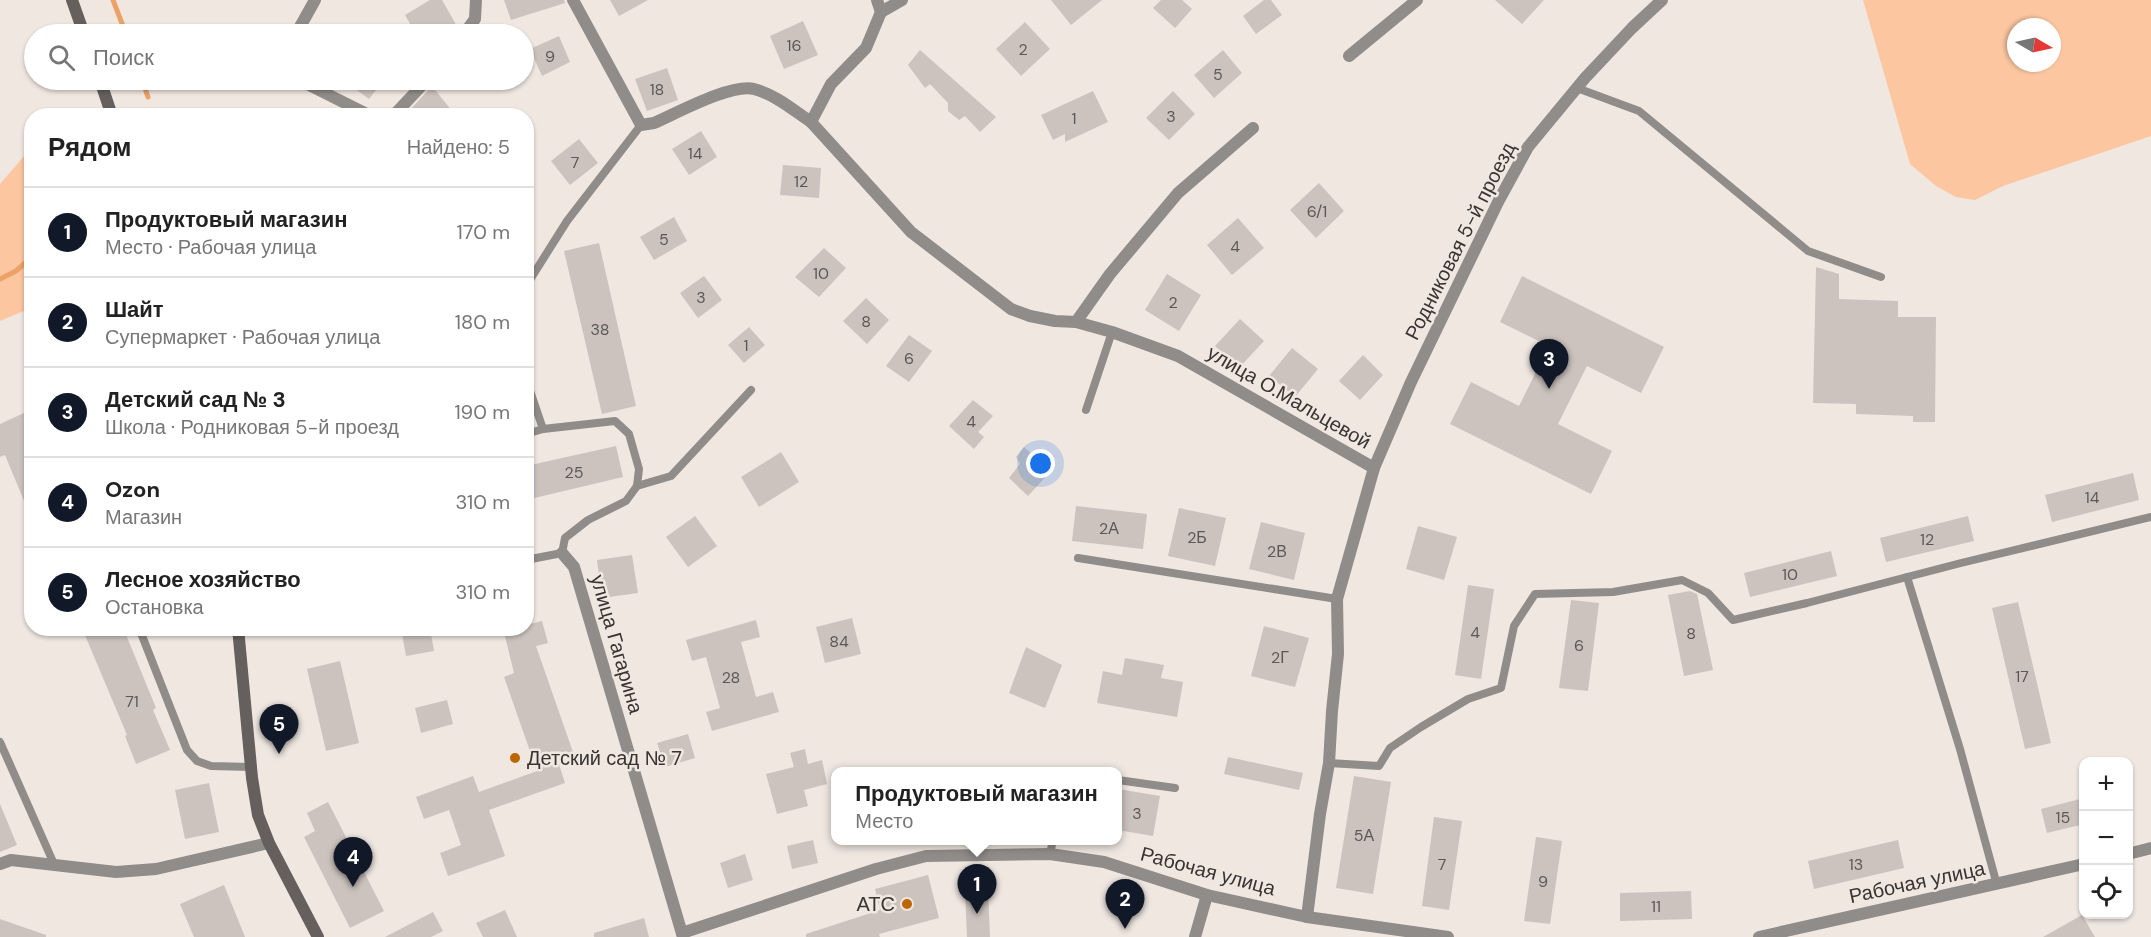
<!DOCTYPE html>
<html lang="ru">
<head>
<meta charset="utf-8">
<style>
  :root { --surface:#fff; --page:#f2f2f2; --text:#222; --muted:#767676; --line:#e0e0e0; --accent:#111827 }
  body { margin:0; font-family:"DM Sans",sans-serif; background:var(--page); color:var(--text) }
  .controls { position:absolute; right:18px; bottom:18px; display:grid; overflow:hidden; border-radius:12px; box-shadow:0 2px 4px #0004 }
  .controls button { width:54px; height:54px; display:grid; place-items:center; padding:0; border:0; border-bottom:2px solid var(--line); background:var(--surface); color:var(--text); font:30px sans-serif }
  .compass { position:absolute; left:2007px; top:18px; width:54px; height:54px; border-radius:50%; background:var(--surface); box-shadow:0 2px 4px #0004; rotate:99deg }
  .you { position:absolute; left:1041px; top:464px; width:21px; height:21px; margin:-15px; border:4px solid #fff; border-radius:50%; background:#1a73e8; box-shadow:0 0 0 9px #1a73e833 }
  .badge { display:grid; place-items:center; width:39px; height:39px; border-radius:50%; background:var(--accent); color:#fff; font-size:20px; font-weight:700 }
  .pin { position:absolute; translate:-50% -50px; filter:drop-shadow(0 2px 3px #0008) }
  .pin::after { content:''; position:absolute; top:32px; width:21px; height:18px; background:inherit; clip-path:polygon(0 0,100% 0,50% 100%) }
  .popup { position:absolute; left:831px; top:767px; width:291px; height:78px; box-sizing:border-box; display:grid; place-content:center; border-radius:12px; background:var(--surface); filter:drop-shadow(0 2px 4px #0005); font-size:20px; white-space:nowrap; color:var(--muted) }
  .popup b { font-size:22px; color:var(--text) }
  .popup::after { content:''; position:absolute; left:50%; top:100%; margin-left:-12px; border:12px solid transparent; border-top-color:var(--surface) }
  .list { margin:0; padding:0; list-style:none }
  h2 { display:flex; justify-content:space-between; align-items:center; height:78px; margin:0; padding:0 24px; font-size:26px }
  h2 small { font-size:20px; font-weight:400; color:var(--muted) }
  .list li { display:grid; grid-template-columns:39px 1fr auto; gap:18px; align-items:center; box-sizing:border-box; height:90px; padding:0 24px; border-top:2px solid var(--line) }
  .list b { display:block; font-size:22px; white-space:nowrap }
  .list p { margin:0; font-size:20px; white-space:nowrap; color:var(--muted) }
  .list em { font-size:20px; font-style:normal; color:var(--muted) }
  .icon { flex:none; width:33px; height:33px; fill:none; stroke:currentColor; stroke-width:2; stroke-linecap:round; stroke-linejoin:round }
  .map { position:relative; flex:none; width:2151px; height:937px; overflow:hidden }
  .search { position:absolute; background:var(--surface); box-shadow:0 2px 4px #0004; left:24px; top:24px; width:510px; height:66px; display:flex; align-items:center; gap:15px; box-sizing:border-box; padding:0 21px; border-radius:33px; color:var(--muted); font-size:22px }
  .panel { position:absolute; background:var(--surface); box-shadow:0 2px 4px #0004; left:24px; top:108px; width:510px; height:528px; border-radius:24px }
  .map>svg:first-child { display:block }
</style>
</head>
<body>
<div class="map">
<svg width="2151" height="937" viewBox="0 0 2151 937">
  <rect width="100%" height="100%" fill="#f0e7e1"/>
  <g fill="#fbc6a0" fill-rule="evenodd">
    <path d="M 1863,0 L 2151,0 L 2151,136 L 2003,186 L 1975,200 L 1956,197 L 1936,186 L 1910,164 ZM 2016,27 L 2052,27 L 2052,63 L 2016,63 Z"/>
    <polygon points="31,148 31,308 0,321 0,184"/>
  </g>
  <g fill="none" stroke-linecap="round" stroke-linejoin="round">
    <g stroke="#eca167" stroke-width="5">
      <polyline points="113,0 126,34"/>
      <polyline points="142,80 148,97"/>
      <polyline points="0,279 16,271 32,257"/>
    </g>
  </g>
  <g fill="#ccc3be">
    <polygon points="430,0 442,0 458,28 456,34 416,34 405,15"/>
    <polygon points="504,0 564,0 565,3 511,20"/>
    <polygon points="610,0 648,0 619,16"/>
    <polygon points="1051,0 1102,0 1071,25"/>
    <polygon points="1161,0 1182,0 1192,9 1175,28 1153,8"/>
    <polygon points="1264,0 1271,0 1282,15 1256,34 1243,16"/>
    <polygon points="1495,0 1544,0 1522,24"/>
    <polygon points="803,21 818,55 784,69 770,36"/>
    <polygon points="1025,22 1050,49 1021,76 996,49"/>
    <polygon points="559,36 570,62 542,76 530,49"/>
    <polygon points="920,50 996,117 980,132 965,116 959,120 948,111 948,103 930,84 925,88 908,65"/>
    <polygon points="1223,50 1242,73 1214,98 1194,75"/>
    <polygon points="667,68 678,100 647,111 635,79"/>
    <polygon points="343,80 384,80 369,99"/>
    <polygon points="432,86 456,116 412,116 409,111"/>
    <polygon points="1093,91 1108,122 1065,142 1065,134 1053,140 1041,115"/>
    <polygon points="1173,91 1195,114 1169,140 1146,118"/>
    <polygon points="701,131 717,157 689,175 672,149"/>
    <polygon points="579,139 598,163 570,185 551,161"/>
    <polygon points="783,165 821,168 819,198 780,195"/>
    <polygon points="1319,183 1344,211 1316,238 1290,210"/>
    <polygon points="674,217 687,241 654,260 640,237"/>
    <polygon points="1238,218 1264,248 1232,275 1207,245"/>
    <polygon points="599,243 636,406 602,414 564,251"/>
    <polygon points="824,248 846,268 819,297 795,277"/>
    <polygon points="1816,267 1839,274 1839,299 1898,301 1898,317 1936,317 1935,422 1913,422 1913,416 1856,414 1856,404 1813,403"/>
    <polygon points="1167,274 1201,295 1179,331 1145,310"/>
    <polygon points="704,276 722,300 698,318 680,293"/>
    <polygon points="1522,276 1664,347 1641,393 1587,366 1558,424 1612,451 1591,494 1450,424 1471,382 1519,406 1549,346 1500,322"/>
    <polygon points="866,298 889,320 867,344 843,321"/>
    <polygon points="1240,319 1264,341 1239,368 1215,346"/>
    <polygon points="749,327 765,345 744,363 728,345"/>
    <polygon points="909,335 932,351 909,382 886,366"/>
    <polygon points="1292,348 1318,369 1295,397 1269,376"/>
    <polygon points="1363,355 1383,375 1360,400 1339,381"/>
    <polygon points="973,400 993,416 978,432 984,437 974,449 949,426"/>
    <polygon points="24,413 32,431 32,520 5,455 0,457 0,424"/>
    <polygon points="616,446 623,477 526,500 526,466"/>
    <polygon points="1024,447 1051,471 1028,496 1009,478 1020,464 1016,457"/>
    <polygon points="781,452 799,482 759,507 741,477"/>
    <polygon points="2133,473 2139,500 2052,522 2045,495"/>
    <polygon points="1076,506 1147,514 1143,549 1072,541"/>
    <polygon points="1179,508 1226,518 1215,566 1168,556"/>
    <polygon points="695,516 717,546 688,567 666,537"/>
    <polygon points="1968,516 1974,541 1886,562 1880,538"/>
    <polygon points="1261,522 1305,533 1294,580 1249,569"/>
    <polygon points="1418,526 1457,537 1444,580 1406,569"/>
    <polygon points="1831,551 1837,576 1750,597 1744,573"/>
    <polygon points="632,555 638,593 602,598 597,560"/>
    <polygon points="1468,585 1494,589 1481,679 1455,675"/>
    <polygon points="1690,591 1697,594 1713,670 1684,676 1668,595"/>
    <polygon points="1571,600 1599,603 1588,691 1559,688"/>
    <polygon points="2018,602 2051,743 2025,749 1992,608"/>
    <polygon points="852,618 861,654 825,663 816,627"/>
    <polygon points="756,620 760,637 741,642 756,697 773,692 779,712 712,731 706,712 720,708 706,657 692,661 686,640"/>
    <polygon points="542,621 548,643 536,646 574,755 558,761 565,783 489,810 505,856 448,876 440,853 461,845 449,810 424,819 416,797 473,776 479,792 537,771 504,677 514,673 503,628 526,628 526,625"/>
    <polygon points="1264,626 1309,638 1295,687 1251,676"/>
    <polygon points="82,628 119,628 121,633 125,632 156,708 153,710 170,750 136,764 125,736 127,735"/>
    <polygon points="401,628 430,628 434,651 406,656"/>
    <polygon points="1026,647 1062,665 1045,708 1009,693"/>
    <polygon points="1125,658 1164,665 1161,678 1183,682 1177,717 1097,703 1103,671 1122,675"/>
    <polygon points="340,661 359,743 326,751 307,669"/>
    <polygon points="447,700 453,724 421,733 415,708"/>
    <polygon points="688,734 695,758 665,767 657,743"/>
    <polygon points="805,749 808,764 822,760 827,784 804,790 808,806 777,814 766,774 794,767 790,753"/>
    <polygon points="1228,757 1303,773 1299,790 1224,774"/>
    <polygon points="1354,776 1391,782 1373,894 1336,888"/>
    <polygon points="209,783 219,832 185,839 175,790"/>
    <polygon points="1118,789 1160,796 1153,836 1118,830"/>
    <polygon points="2084,798 2084,824 2047,833 2041,809"/>
    <polygon points="328,802 384,911 350,928 304,837 315,831 307,813"/>
    <polygon points="0,804 17,845 0,852"/>
    <polygon points="1434,817 1462,821 1449,910 1422,906"/>
    <polygon points="1536,837 1562,841 1550,924 1524,921"/>
    <polygon points="813,840 818,863 792,869 787,846"/>
    <polygon points="1898,840 1904,868 1814,889 1808,861"/>
    <polygon points="745,854 753,880 728,888 720,863"/>
    <polygon points="928,875 939,918 879,934 880,937 806,937 806,934 880,910 875,889"/>
    <polygon points="224,885 245,937 194,937 180,904"/>
    <polygon points="988,890 990,937 967,937 965,892"/>
    <polygon points="1691,891 1692,919 1620,921 1620,893"/>
    <polygon points="505,910 517,937 483,937 476,923"/>
    <polygon points="433,912 443,931 431,937 385,937"/>
    <polygon points="2082,915 2095,937 2043,937"/>
    <polygon points="644,918 649,937 594,937 594,933"/>
    <polygon points="0,919 46,935 46,937 0,937"/>
  </g>
  <g fill="none" stroke-linecap="round" stroke-linejoin="round">
    <g stroke="#8f8c8a" stroke-width="8">
      <polyline points="1577,88 1639,111 1808,251 1881,277"/>
      <polyline points="526,286 567,221 641,125"/>
      <polyline points="526,379 543,429"/>
      <polyline points="1086,410 1112,332"/>
      <polyline points="526,434 543,429 615,421 629,434 639,469 637,486 626,501 588,520 565,538 562,553 526,560"/>
      <polyline points="637,486 671,476 751,390"/>
      <polyline points="1078,558 1337,599"/>
      <polyline points="1907,577 1960,749 1997,885"/>
      <polyline points="139,628 187,750 197,761 211,766 251,767"/>
      <polyline points="0,742 54,864"/>
      <polyline points="1329,763 1379,766 1390,748 1421,727 1468,699 1501,688 1514,626 1535,594 1613,592 1682,580 1708,593 1733,620 1807,603 1961,563 2151,517"/>
      <polyline points="1118,780 1175,788"/>
      <polyline points="1050,854 1053,840"/>
    </g>
    <g stroke="#8f8c8a" stroke-width="12">
      <path d="M 573,0 L 641,125 L 654,123 C 677,113 732,83 754,89 C 776,95 793,110 811,122"/>
      <polyline points="877,0 881,12 866,48 831,84 811,122 911,232 1011,309 1030,316 1055,321 1076,322 1112,332 1178,356 1374,468"/>
      <polyline points="881,12 902,0"/>
      <polyline points="296,34 315,0"/>
      <polyline points="464,34 475,19 476,0"/>
      <polyline points="1349,56 1417,0"/>
      <polyline points="299,80 371,116"/>
      <polyline points="393,116 427,80"/>
      <polyline points="1076,322 1110,274 1178,193 1253,128"/>
      <polyline points="562,553 574,567 683,937"/>
      <polyline points="2128,854 2151,848"/>
      <polyline points="0,864 11,860 116,872 156,869 269,843"/>
      <polyline points="1307,917 1320,814 1329,763 1332,711 1338,654 1337,599 1374,468 1411,382 1499,200 1528,147 1585,78 1632,28 1662,0"/>
      <polyline points="682,933 876,869 926,856 1050,854 1104,862 1207,895 1307,917 1448,937"/>
      <polyline points="1195,937 1207,895"/>
      <polyline points="1759,937 2084,864"/>
    </g>
    <g stroke="#65605d" stroke-width="12">
      <polyline points="72,0 84,34"/>
      <polyline points="100,80 112,116"/>
      <polyline points="238,628 252,778 258,815 269,843 318,937"/>
    </g>
  </g>
  <g fill="#bd6500" stroke="#f0e7e1" stroke-width="2">
    <circle cx="515" cy="758" r="6"/>
    <circle cx="907" cy="904" r="6"/>
  </g>
  <g text-anchor="middle" dominant-baseline="central" stroke-width="5" stroke-linejoin="round" paint-order="stroke">
    <g font-size="16" fill="#5c5855">
      <text x="794" y="45">16</text>
      <text x="1023" y="49">2</text>
      <text x="550" y="56">9</text>
      <text x="1218" y="74">5</text>
      <text x="657" y="89">18</text>
      <text x="1171" y="116">3</text>
      <text x="1074" y="118">1</text>
      <text x="695" y="153">14</text>
      <text x="575" y="162">7</text>
      <text x="801" y="181">12</text>
      <text x="1317" y="211">6/1</text>
      <text x="664" y="239">5</text>
      <text x="1235" y="246">4</text>
      <text x="821" y="273">10</text>
      <text x="701" y="297">3</text>
      <text x="1173" y="302">2</text>
      <text x="866" y="321">8</text>
      <text x="600" y="329">38</text>
      <text x="746" y="345">1</text>
      <text x="909" y="358">6</text>
      <text x="971" y="421">4</text>
      <text x="574" y="472">25</text>
      <text x="2092" y="497">14</text>
      <text x="1109" y="528">2А</text>
      <text x="1197" y="537">2Б</text>
      <text x="1927" y="539">12</text>
      <text x="1277" y="551">2В</text>
      <text x="1790" y="574">10</text>
      <text x="1475" y="632">4</text>
      <text x="1691" y="633">8</text>
      <text x="839" y="641">84</text>
      <text x="1579" y="645">6</text>
      <text x="1280" y="657">2Г</text>
      <text x="2022" y="676">17</text>
      <text x="731" y="677">28</text>
      <text x="132" y="701">71</text>
      <text x="1137" y="813">3</text>
      <text x="2063" y="817">15</text>
      <text x="1364" y="835">5А</text>
      <text x="1442" y="864">7</text>
      <text x="1856" y="864">13</text>
      <text x="1543" y="881">9</text>
      <text x="1656" y="906">11</text>
    </g>
    <g font-size="20" fill="#373432" stroke="#f0e7e1">
      <text transform="translate(1460 241) rotate(-63)">Родниковая 5-й проезд</text>
      <text transform="translate(1289 397) rotate(30)">улица О.Мальцевой</text>
      <text transform="translate(617 644) rotate(74)">улица Гагарина</text>
      <text transform="translate(1208 871) rotate(15)">Рабочая улица</text>
      <text transform="translate(1917 882) rotate(-12)">Рабочая улица</text>
    </g>
    <g font-size="20" fill="#373432" stroke="#f0e7e1" text-anchor="start">
      <text x="527" y="758">Детский сад № 7</text>
      <text x="895" y="904" text-anchor="end">АТС</text>
    </g>
  </g>
</svg>
<div class="controls">
<button>+</button>
<button>−</button>
<button><svg class="icon" aria-label="locate" viewBox="0 0 24 24"><circle cx="12" cy="12" r="6"/><path d="M12 2v4M12 18v4M2 12h4M18 12h4"/></svg></button>
</div>
<svg class="compass" viewBox="-18 -18 36 36"><path d="M0-13l5 13h-10z" fill="#e53935"/><path d="M0 13l5-13h-10z" fill="#767676"/></svg>
<div class="you"></div>
<div class="pin badge" style="left:977px;top:914px">1</div>
<div class="popup"><b>Продуктовый магазин</b>Место</div>
<div class="pin badge" style="left:1125px;top:929px">2</div>
<div class="pin badge" style="left:1549px;top:389px">3</div>
<div class="pin badge" style="left:353px;top:887px">4</div>
<div class="pin badge" style="left:279px;top:754px">5</div>
<div class="search"><svg class="icon" aria-label="search" viewBox="0 0 24 24"><circle cx="10" cy="10" r="6"/><path d="M15 15l6 6"/></svg>Поиск</div>
<section class="panel">
<h2>Рядом<small>Найдено: 5</small></h2>
<ul class="list">
<li><span class="badge">1</span><div><b>Продуктовый магазин</b><p>Место · Рабочая улица</p></div><em>170 m</em></li>
<li><span class="badge">2</span><div><b>Шайт</b><p>Супермаркет · Рабочая улица</p></div><em>180 m</em></li>
<li><span class="badge">3</span><div><b>Детский сад № 3</b><p>Школа · Родниковая 5-й проезд</p></div><em>190 m</em></li>
<li><span class="badge">4</span><div><b>Ozon</b><p>Магазин</p></div><em>310 m</em></li>
<li><span class="badge">5</span><div><b>Лесное хозяйство</b><p>Остановка</p></div><em>310 m</em></li>
</ul>
</section>
</div>
</body>
</html>
